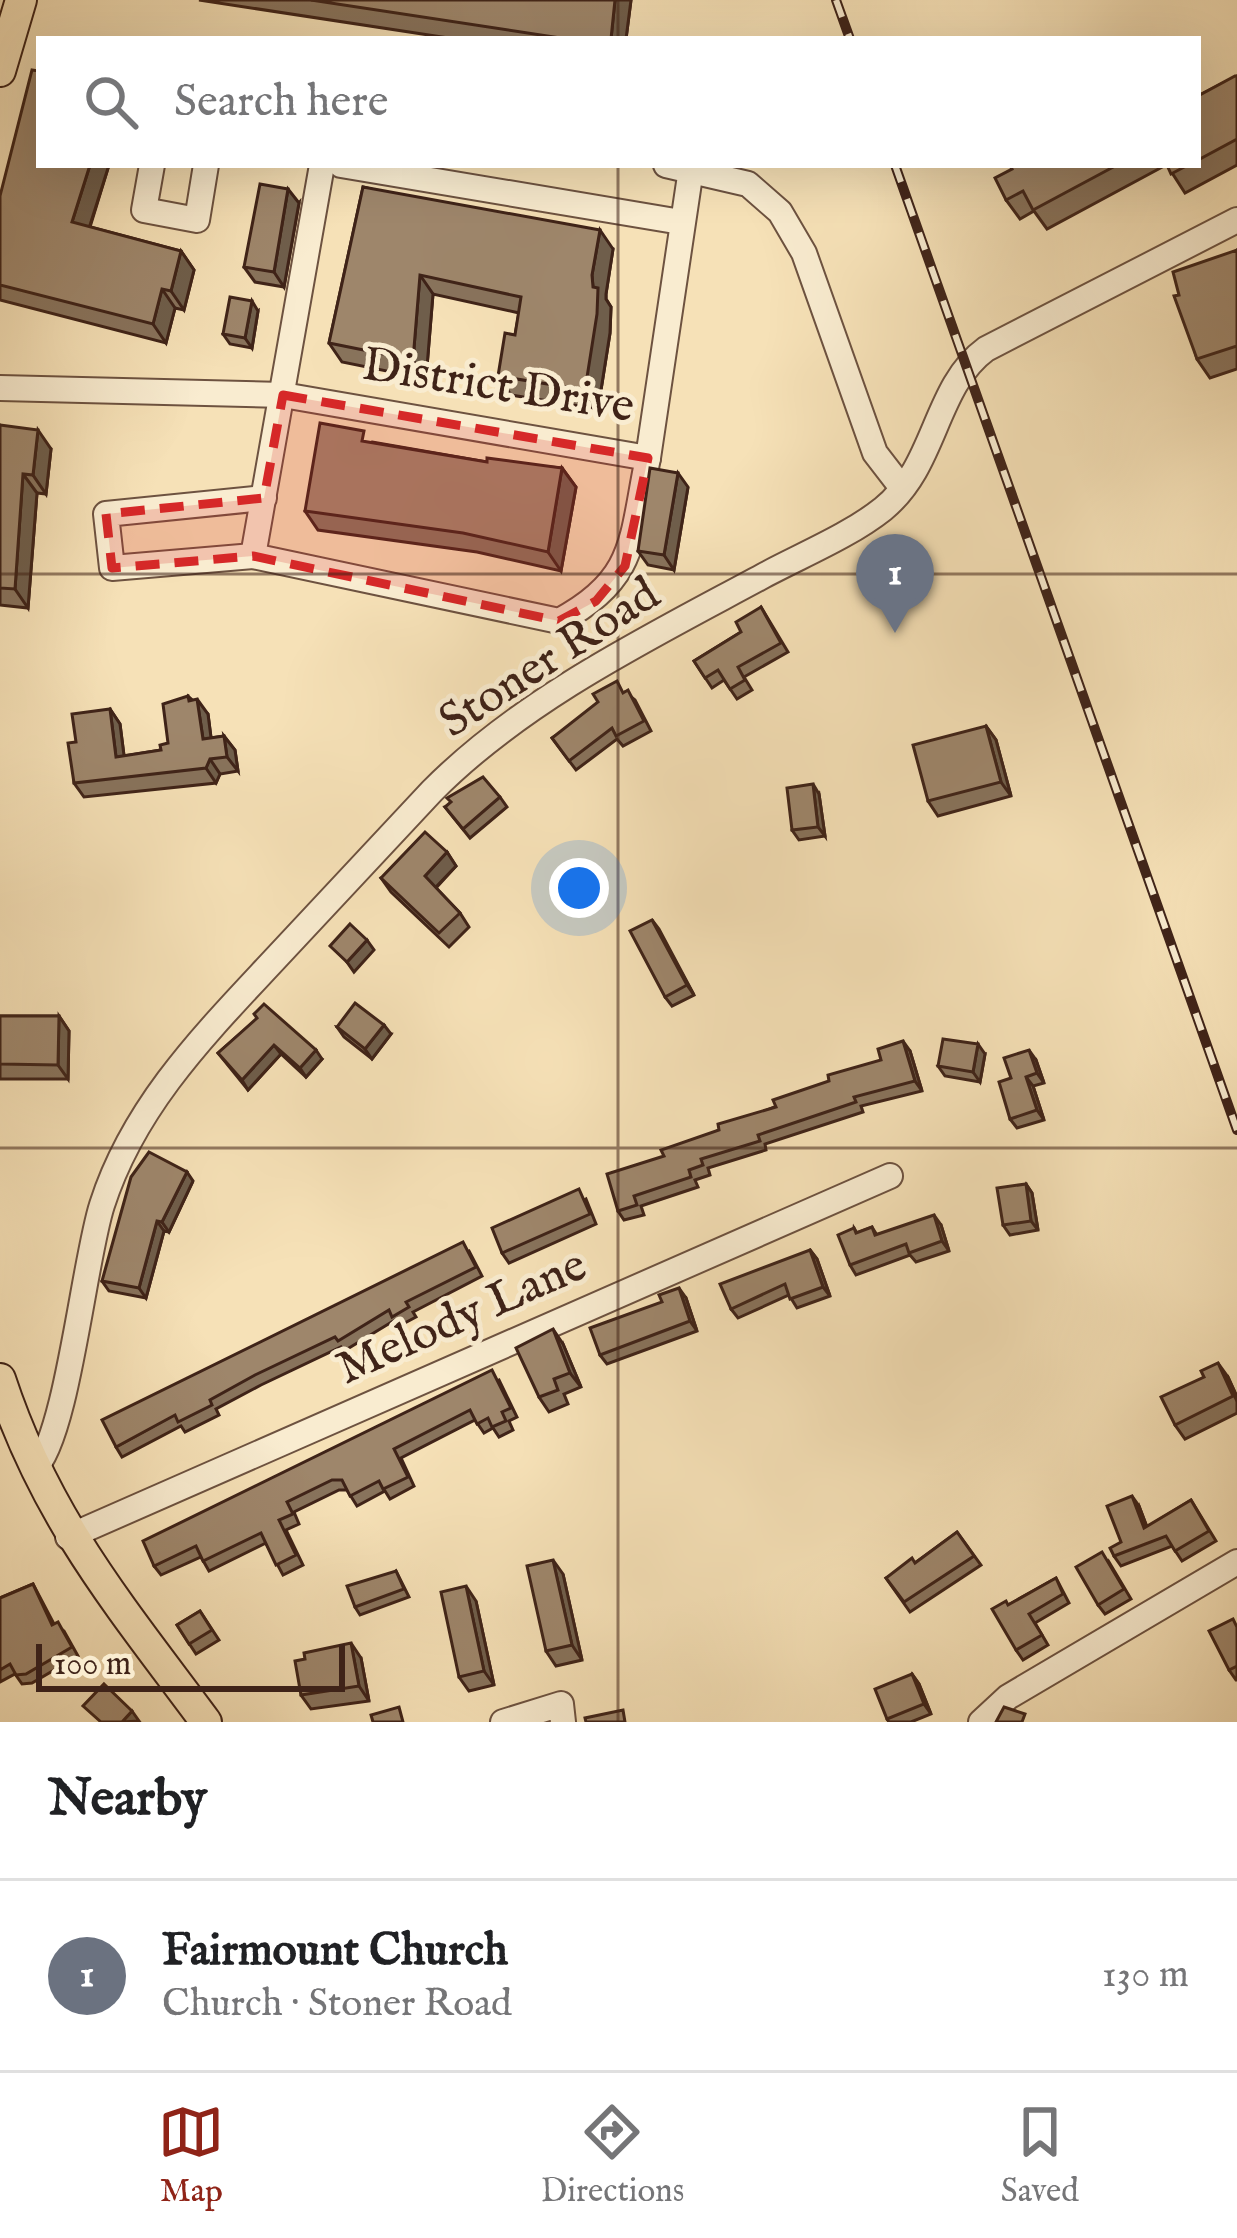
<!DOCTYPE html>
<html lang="en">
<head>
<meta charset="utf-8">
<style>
  :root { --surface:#fff; --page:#f2f2f2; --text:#202124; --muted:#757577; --line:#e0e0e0; --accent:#8f2418 }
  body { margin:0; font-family:"IM FELL English",serif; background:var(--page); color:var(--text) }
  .scale { position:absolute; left:36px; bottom:30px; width:309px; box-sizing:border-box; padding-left:12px; border:6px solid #3f2318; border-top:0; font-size:33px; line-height:42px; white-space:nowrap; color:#3f2318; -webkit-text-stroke:9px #f9ecd0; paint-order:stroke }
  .you { position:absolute; left:579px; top:888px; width:42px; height:42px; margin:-30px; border:9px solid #fff; border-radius:50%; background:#1a73e8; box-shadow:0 0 0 18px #1a73e833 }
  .badge { display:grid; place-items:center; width:78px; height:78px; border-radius:50%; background:var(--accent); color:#fff; font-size:39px; font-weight:700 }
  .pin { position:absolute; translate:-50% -99px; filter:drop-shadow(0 3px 6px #0008) }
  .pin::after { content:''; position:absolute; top:63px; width:42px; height:36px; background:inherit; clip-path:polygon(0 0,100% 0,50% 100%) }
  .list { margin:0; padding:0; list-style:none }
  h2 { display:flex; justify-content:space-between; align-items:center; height:156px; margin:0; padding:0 48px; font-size:51px }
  h2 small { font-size:39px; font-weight:400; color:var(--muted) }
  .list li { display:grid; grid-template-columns:78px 1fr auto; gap:36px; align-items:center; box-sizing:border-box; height:192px; padding:0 48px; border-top:3px solid var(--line) }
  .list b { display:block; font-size:45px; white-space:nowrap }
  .list p { margin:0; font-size:39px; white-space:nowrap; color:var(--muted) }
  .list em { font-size:39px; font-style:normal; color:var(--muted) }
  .icon { flex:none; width:66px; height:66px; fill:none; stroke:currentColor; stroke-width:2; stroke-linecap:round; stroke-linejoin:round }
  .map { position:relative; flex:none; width:1237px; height:1722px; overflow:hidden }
  .search { position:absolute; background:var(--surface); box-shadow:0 12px 48px #0002; left:36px; right:36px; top:36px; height:132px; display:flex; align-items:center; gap:30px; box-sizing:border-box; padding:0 42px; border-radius:0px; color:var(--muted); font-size:45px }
  .sheet { height:348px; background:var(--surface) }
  nav { display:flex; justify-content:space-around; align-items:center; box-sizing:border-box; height:168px; border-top:3px solid var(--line); background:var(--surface); font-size:33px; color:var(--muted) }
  nav a { display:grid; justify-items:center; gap:6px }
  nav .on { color:var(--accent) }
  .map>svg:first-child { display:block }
</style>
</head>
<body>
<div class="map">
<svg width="1237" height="1722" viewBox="0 0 1237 1722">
  <rect width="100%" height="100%" fill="#f6e1b7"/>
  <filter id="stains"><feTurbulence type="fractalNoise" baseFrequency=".00167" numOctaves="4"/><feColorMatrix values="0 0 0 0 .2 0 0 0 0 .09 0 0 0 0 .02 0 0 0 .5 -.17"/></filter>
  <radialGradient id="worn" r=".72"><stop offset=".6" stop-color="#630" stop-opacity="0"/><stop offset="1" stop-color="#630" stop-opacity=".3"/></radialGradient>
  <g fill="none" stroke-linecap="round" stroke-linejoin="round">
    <g stroke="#6d5240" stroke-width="28">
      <g id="minor">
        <polyline points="152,165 144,210 197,220 206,165"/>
        <path d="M 322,165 L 253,556 L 559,621 C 638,579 631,538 648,458"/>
        <polyline points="341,165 681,222"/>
        <polyline points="666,165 748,184 780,212 804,253 875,453 902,488"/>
        <polyline points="0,388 283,395 648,458 691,169"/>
        <polyline points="253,556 112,568 106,514 264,498"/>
        <path d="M 34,1469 C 67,1439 84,1260 102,1205 C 134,1105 206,1033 275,959 C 327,903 379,847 432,791 C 523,699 650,637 763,576 C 802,555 849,536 883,509 C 937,465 934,387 986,349 L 1237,220"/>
        <polyline points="68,1537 890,1176"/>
        <polyline points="503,1722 561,1704 563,1722"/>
        <polyline points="981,1722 1008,1697 1237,1562"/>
      </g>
    </g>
    <g stroke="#3f2318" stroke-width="34">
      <g id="major">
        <polyline points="0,71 21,0"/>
        <path d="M 0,1379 C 46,1519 120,1606 206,1722"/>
      </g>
    </g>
    <use href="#minor" stroke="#f9ecd0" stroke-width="24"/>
    <use href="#major" stroke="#f6e1b7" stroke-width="30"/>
    <g stroke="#3f2318" stroke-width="10">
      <g id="rail">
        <polyline points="836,0 850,39"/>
        <polyline points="895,165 1237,1130"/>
      </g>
    </g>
    <use href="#rail" stroke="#f9ecd0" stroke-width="6" stroke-dasharray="18" stroke-linecap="butt"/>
  </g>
  <g fill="#88735c" stroke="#3f2318" stroke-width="3">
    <polygon points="199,0 631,0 626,39 455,39"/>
    <polygon points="1237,76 1237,165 1185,193 1167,165 1198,165 1198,96"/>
    <polygon points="39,165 109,165 90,227 181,251 194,270 184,310 175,308 166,343 0,300 0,196"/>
    <polygon points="1010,165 1166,165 1047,229 1034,211 1020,219 1006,200 1012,169"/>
    <polygon points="363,187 613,249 606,294 606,299 611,307 610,333 598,409 511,395 498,376 515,335 519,313 433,294 426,379 342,362 329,343"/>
    <polygon points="299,203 284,287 255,282 244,267"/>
    <polygon points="1237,250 1237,369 1210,378 1197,359 1179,295"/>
    <polygon points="258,311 252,348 230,344 223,334"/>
    <polygon points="0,425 51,449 46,494 37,493 28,608 0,605"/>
    <polygon points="372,442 487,462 562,468 576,487 561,571 477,552 318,530 305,511"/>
    <polygon points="688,487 674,570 648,565 638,551"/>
    <polygon points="761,607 788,652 744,677 752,690 737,699 724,680 712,688 694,661 741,632"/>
    <polygon points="625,692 635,700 651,731 623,746 617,739 576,770 552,738"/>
    <polygon points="188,696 208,714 211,738 224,736 235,750 238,771 220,774 216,783 84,797 74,783 76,742 110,709 120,724 124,756 161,750 168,743"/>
    <polygon points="986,726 996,740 1011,796 938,816 928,801"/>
    <polygon points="819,794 825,836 799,840 792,830"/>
    <polygon points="500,797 507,807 470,838 445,807"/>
    <polygon points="447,852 456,866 436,888 460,913 469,927 449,947 391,892 381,878"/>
    <polygon points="652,920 694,995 672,1006 665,997"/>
    <polygon points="0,1016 59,1016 69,1031 68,1079 0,1079"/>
    <polygon points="257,1019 322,1059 306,1077 281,1054 248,1090 218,1053"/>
    <polygon points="337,1027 391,1034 372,1059 344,1037"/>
    <polygon points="910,1051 922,1091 861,1106 863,1112 765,1144 766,1150 708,1168 710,1175 695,1180 698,1187 641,1206 644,1215 624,1220 618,1211 664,1156 719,1130"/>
    <polygon points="985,1054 980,1082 945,1076 938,1066"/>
    <polygon points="1036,1060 1044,1083 1033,1086 1044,1120 1017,1128 1010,1119 1011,1078"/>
    <polygon points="193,1181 169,1232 164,1231 146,1298 109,1291 102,1281"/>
    <polygon points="1026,1184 1032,1193 1038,1230 1010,1235 1003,1225"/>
    <polygon points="586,1199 596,1224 509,1263 502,1253"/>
    <polygon points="941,1225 949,1251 916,1262 910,1255 856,1275 850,1265 854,1228 857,1233 872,1227 877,1235"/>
    <polygon points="810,1250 817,1259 830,1296 797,1308 789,1295 738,1318 731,1309"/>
    <polygon points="469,1251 482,1276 413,1312 416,1317 399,1326 395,1320 344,1351 341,1347 261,1385 216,1409 219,1415 185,1432 181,1426 122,1457 116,1447"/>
    <polygon points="686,1298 697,1331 607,1364 600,1355"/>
    <polygon points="563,1344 581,1387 564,1394 568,1404 549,1412 539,1397"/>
    <polygon points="1228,1377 1237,1397 1237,1413 1185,1439 1175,1425"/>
    <polygon points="499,1380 517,1417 509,1421 513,1430 499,1437 493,1428 484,1433 475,1420 401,1458 414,1486 390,1499 385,1491 357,1506 347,1490 339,1490 294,1512 299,1524 286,1530 303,1565 283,1575 266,1543 209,1571 201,1557 161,1575 154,1566"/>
    <polygon points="1191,1500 1216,1541 1182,1561 1172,1546 1121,1566 1114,1556 1139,1506 1147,1527"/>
    <polygon points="957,1532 981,1565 910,1612 886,1578 915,1563"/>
    <polygon points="1109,1562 1131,1599 1105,1614 1098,1605"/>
    <polygon points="396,1571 409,1597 360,1615 355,1607"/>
    <polygon points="563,1574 582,1660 556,1666 546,1651"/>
    <polygon points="1056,1578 1069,1603 1035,1623 1048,1645 1023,1660 1016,1650 1008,1605"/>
    <polygon points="33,1584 54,1624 64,1631 78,1656 32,1683 22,1684 15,1674 0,1682 0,1598"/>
    <polygon points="476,1601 494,1685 469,1691 459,1677"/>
    <polygon points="200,1611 219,1640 196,1654 177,1625"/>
    <polygon points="1237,1625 1237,1680 1236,1680 1229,1670"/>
    <polygon points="361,1658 369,1701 311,1709 301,1695 305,1659"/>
    <polygon points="912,1674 919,1684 931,1714 911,1722 889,1722 887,1719"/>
  </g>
  <g fill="#6f5e4b" stroke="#3f2318" stroke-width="3">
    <polygon points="615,0 631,0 626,39 611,39"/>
    <polygon points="90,165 109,165 85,241 72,222"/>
    <polygon points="288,189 299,203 284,287 274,272"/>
    <polygon points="600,230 613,249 606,294 606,299 611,307 610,333 598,409 585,390 593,287 592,275"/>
    <polygon points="181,251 194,270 184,310 171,291"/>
    <polygon points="420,275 433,294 426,379 413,360"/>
    <polygon points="162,289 175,308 166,343 153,324"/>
    <polygon points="252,301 258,311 252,348 245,338"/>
    <polygon points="38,430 51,449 46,494 33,475"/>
    <polygon points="562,468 576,487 561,571 548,552"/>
    <polygon points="678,473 688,487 674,570 664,555"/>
    <polygon points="23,474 37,493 28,608 15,589"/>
    <polygon points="197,699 208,714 213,753 203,739"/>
    <polygon points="110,709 120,724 126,771 116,757"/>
    <polygon points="986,726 996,740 1011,796 1001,782"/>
    <polygon points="224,736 235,750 238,771 227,757"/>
    <polygon points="210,759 220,774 216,783 206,768"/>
    <polygon points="813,784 819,794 825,836 818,827"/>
    <polygon points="447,852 456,866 434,889 425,876"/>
    <polygon points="652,920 659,929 694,995 687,985"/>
    <polygon points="367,940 374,950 354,972 347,962"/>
    <polygon points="59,1016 69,1031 68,1079 58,1065"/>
    <polygon points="384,1025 391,1034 372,1059 365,1049"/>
    <polygon points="903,1041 910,1051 922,1091 915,1081"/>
    <polygon points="978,1044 985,1054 980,1082 973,1072"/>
    <polygon points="274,1045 281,1054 248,1090 242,1080"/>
    <polygon points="316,1050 322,1059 306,1077 300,1068"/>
    <polygon points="1029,1050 1036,1060 1044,1083 1037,1073"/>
    <polygon points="1026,1077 1033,1086 1044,1120 1037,1110"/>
    <polygon points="187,1172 193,1181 169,1232 162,1222"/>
    <polygon points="1026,1184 1032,1193 1038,1230 1031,1221"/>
    <polygon points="934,1215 941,1225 949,1251 942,1241"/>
    <polygon points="157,1221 164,1231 146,1298 139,1288"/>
    <polygon points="810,1250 817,1259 830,1296 823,1287"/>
    <polygon points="679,1288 686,1298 697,1331 690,1321"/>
    <polygon points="553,1329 563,1344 581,1387 570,1373"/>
    <polygon points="1218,1363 1228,1377 1237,1397 1237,1401"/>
    <polygon points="1132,1496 1139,1506 1151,1538 1144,1528"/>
    <polygon points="553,1560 563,1574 582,1660 572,1645"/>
    <polygon points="466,1586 476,1601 494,1685 484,1671"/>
    <polygon points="351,1643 361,1658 369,1701 359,1686"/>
    <polygon points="912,1674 919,1684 931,1714 924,1704"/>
    <polygon points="132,1711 139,1721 122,1722"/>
  </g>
  <g fill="#9e866b" stroke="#3f2318" stroke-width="3">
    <polygon points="311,0 615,0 611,39 567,39"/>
    <polygon points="32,70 39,71 39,165 90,165 72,222 181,251 171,291 162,289 153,324 0,285 0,196"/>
    <polygon points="1235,76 1237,76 1237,139 1198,160 1198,96"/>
    <polygon points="1010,165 1117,165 1033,210 1023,191 1006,200 995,178 1012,169"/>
    <polygon points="1167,165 1188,165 1171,174"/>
    <polygon points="260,184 288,189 274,272 244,267"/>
    <polygon points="363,187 600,230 592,275 593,287 598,288 597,314 585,390 498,376 505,333 515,335 521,297 420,275 413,360 329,343"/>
    <polygon points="1237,250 1237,346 1197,359 1174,296 1179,295 1173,272"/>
    <polygon points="230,297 252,301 245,338 223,334"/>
    <polygon points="320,423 364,431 362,441 487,462 487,458 562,468 548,552 463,533 305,511"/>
    <polygon points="0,425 38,430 33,475 23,474 15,589 0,588"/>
    <polygon points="650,468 678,473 664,555 638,551"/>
    <polygon points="761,607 781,643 738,667 745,680 730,689 718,670 705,678 694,661 741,632 736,622"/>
    <polygon points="617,681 623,693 628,690 644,721 616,736 612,728 569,761 552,738 598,702 593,694"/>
    <polygon points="188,696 189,701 197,699 203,739 224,736 227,757 210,759 206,768 74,783 68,743 76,742 72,714 110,709 116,757 161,750 160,745 168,743 163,704"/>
    <polygon points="986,726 1001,782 928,801 913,745"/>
    <polygon points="483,777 500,797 463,829 445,807 451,802 447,798"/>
    <polygon points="813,784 818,827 792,830 787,788"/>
    <polygon points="425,832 447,852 425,876 460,913 439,933 381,878"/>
    <polygon points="652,920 687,985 665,997 630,931"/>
    <polygon points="350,924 367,940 347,962 330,946"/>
    <polygon points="355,1003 384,1025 365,1049 337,1027"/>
    <polygon points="264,1004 316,1050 300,1068 274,1045 242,1080 218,1053 257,1018 254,1014"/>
    <polygon points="0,1016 59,1016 58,1065 0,1064"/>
    <polygon points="943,1039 978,1044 973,1072 938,1066"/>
    <polygon points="903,1041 915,1081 854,1097 856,1102 758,1135 760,1141 701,1159 703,1165 689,1170 691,1177 634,1196 637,1205 618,1211 607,1174 664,1156 661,1150 719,1130 718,1124 776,1107 773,1100 829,1081 828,1075 881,1060 878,1049"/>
    <polygon points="1029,1050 1037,1073 1026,1077 1037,1110 1010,1119 999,1082 1011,1078 1004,1058"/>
    <polygon points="149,1152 187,1172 162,1222 157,1221 139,1288 102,1281 131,1177"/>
    <polygon points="1026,1184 1031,1221 1003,1225 997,1188"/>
    <polygon points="579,1189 590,1214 502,1253 492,1228"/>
    <polygon points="934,1215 942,1241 909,1253 906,1244 850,1265 838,1235 854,1228 856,1233 872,1227 875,1235"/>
    <polygon points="463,1242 476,1267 406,1302 409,1307 392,1317 389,1310 338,1341 335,1337 255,1375 210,1400 212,1405 178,1422 175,1415 116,1447 102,1420"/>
    <polygon points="810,1250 823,1287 790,1299 785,1284 731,1309 720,1284"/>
    <polygon points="679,1288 690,1321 600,1355 590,1328 662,1302 659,1295"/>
    <polygon points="553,1329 570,1373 554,1379 558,1390 539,1397 516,1348"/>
    <polygon points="1218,1363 1233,1396 1175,1425 1161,1397 1204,1377 1201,1371"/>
    <polygon points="492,1370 511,1408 502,1412 506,1421 492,1427 488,1418 477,1424 470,1410 394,1449 408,1477 383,1489 379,1481 350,1496 342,1480 332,1480 287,1502 293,1514 279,1520 296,1555 276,1565 261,1533 203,1561 196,1546 154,1566 143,1541"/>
    <polygon points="1132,1496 1144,1528 1191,1500 1209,1531 1175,1551 1166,1536 1114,1556 1110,1548 1121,1542 1107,1506"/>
    <polygon points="957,1532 974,1556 904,1602 886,1578 912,1558 915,1563"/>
    <polygon points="1102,1552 1124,1589 1098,1605 1076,1567"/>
    <polygon points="553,1560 572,1645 546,1651 527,1566"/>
    <polygon points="396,1571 404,1589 355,1607 347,1586"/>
    <polygon points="1056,1578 1063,1594 1029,1614 1042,1635 1016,1650 992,1609 1006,1601 1008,1605"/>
    <polygon points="33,1584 52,1625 58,1622 72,1647 26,1674 16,1675 10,1664 0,1670 0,1598"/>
    <polygon points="466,1586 484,1671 459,1677 441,1592"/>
    <polygon points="200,1611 212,1630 189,1644 177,1625"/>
    <polygon points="1233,1619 1237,1627 1237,1666 1229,1670 1209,1631"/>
    <polygon points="351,1643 359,1686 301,1695 295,1661 305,1659 304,1653"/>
    <polygon points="912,1674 924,1704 887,1719 875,1689"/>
    <polygon points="104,1684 132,1711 122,1722 101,1722 83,1706"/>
    <polygon points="399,1707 403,1722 373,1722 371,1715"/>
    <polygon points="1004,1707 1025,1714 1022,1722 996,1722"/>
    <polygon points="623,1710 625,1722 586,1722 585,1718"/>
  </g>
  <path fill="#d62828" fill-opacity="0.2" stroke="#d62828" stroke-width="9" stroke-dasharray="24 15" stroke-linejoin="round" d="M 283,395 L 648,458 L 625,566 L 596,601 L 559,621 L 253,556 L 112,568 L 106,514 L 264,498 Z"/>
  <path fill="none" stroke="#3f2318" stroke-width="3" stroke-opacity="0.55" d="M 618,0 L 618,39M 618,165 L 618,1722M 0,574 L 1237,574M 0,1148 L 1237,1148"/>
  <g text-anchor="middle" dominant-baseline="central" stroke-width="10" stroke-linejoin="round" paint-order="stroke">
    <g font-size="48" fill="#3f2318" stroke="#f9ecd0">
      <text transform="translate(498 387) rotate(9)">District Drive</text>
      <text transform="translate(550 659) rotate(-33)">Stoner Road</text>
      <text transform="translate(462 1318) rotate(-24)">Melody Lane</text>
    </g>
  </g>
  <rect width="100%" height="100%" filter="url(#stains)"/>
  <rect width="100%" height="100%" fill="url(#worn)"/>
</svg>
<div class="scale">100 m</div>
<div class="you"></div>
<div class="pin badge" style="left:895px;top:633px;background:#6b7280">1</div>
<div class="search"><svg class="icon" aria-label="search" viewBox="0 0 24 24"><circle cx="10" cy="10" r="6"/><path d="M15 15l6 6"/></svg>Search here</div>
</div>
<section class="sheet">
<h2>Nearby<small></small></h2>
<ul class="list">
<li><span class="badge" style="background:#6b7280">1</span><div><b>Fairmount Church</b><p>Church · Stoner Road</p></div><em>130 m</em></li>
</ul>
</section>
<nav>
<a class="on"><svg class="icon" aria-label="map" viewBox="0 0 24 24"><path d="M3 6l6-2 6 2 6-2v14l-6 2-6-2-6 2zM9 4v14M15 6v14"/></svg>Map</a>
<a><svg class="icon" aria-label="directions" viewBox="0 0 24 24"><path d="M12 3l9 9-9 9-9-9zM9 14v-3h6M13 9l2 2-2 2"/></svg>Directions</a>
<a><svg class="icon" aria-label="saved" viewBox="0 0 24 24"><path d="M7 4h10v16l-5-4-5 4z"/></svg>Saved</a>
</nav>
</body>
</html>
